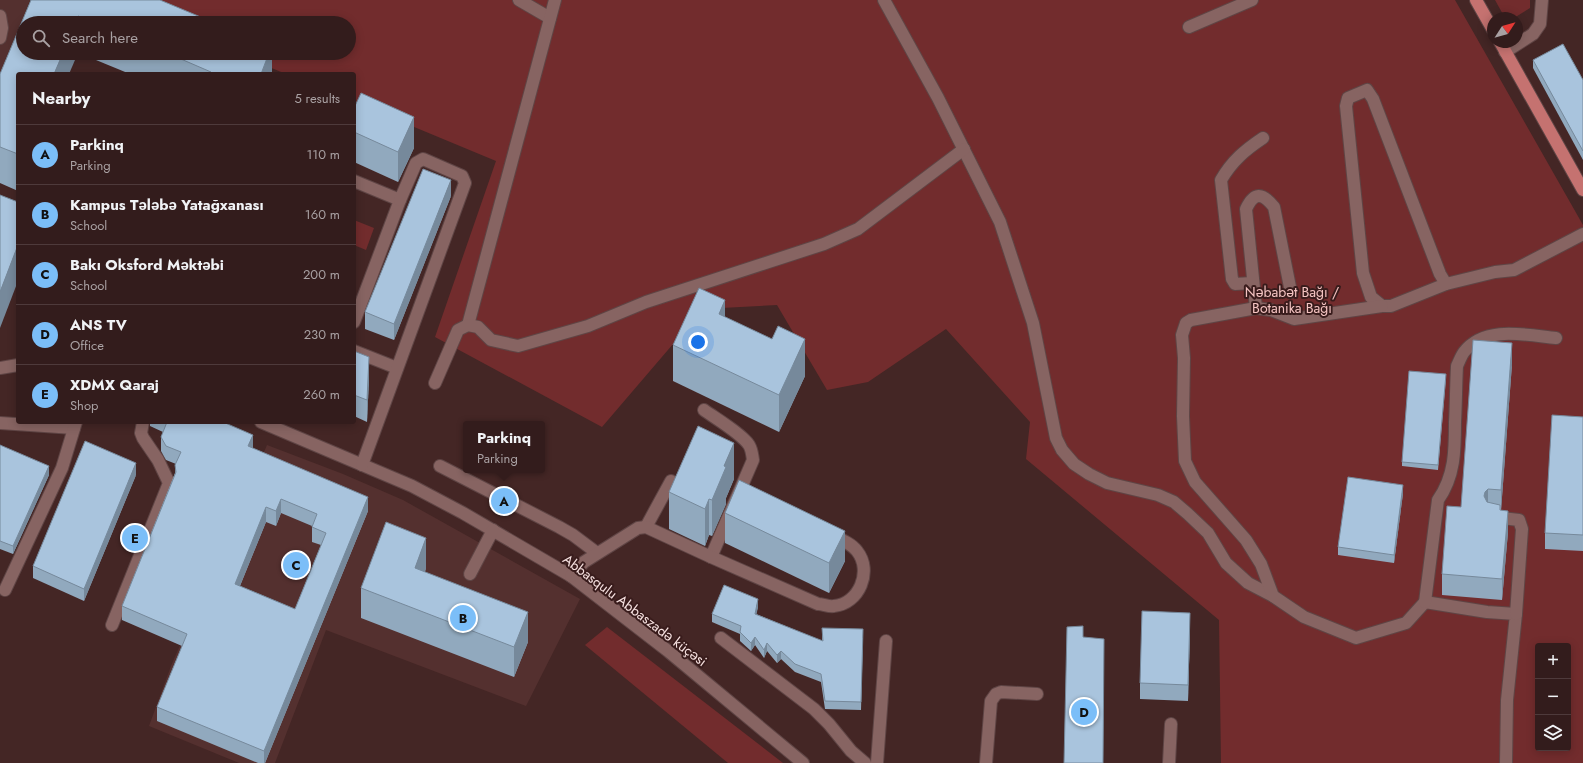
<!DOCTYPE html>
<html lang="en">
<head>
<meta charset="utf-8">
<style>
  :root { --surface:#331c1c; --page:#3e2929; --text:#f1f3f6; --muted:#a9a1a3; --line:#4e3a3b; --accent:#7bbef8 }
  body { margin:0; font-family:Jost,sans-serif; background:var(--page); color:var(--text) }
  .controls { position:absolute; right:12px; bottom:12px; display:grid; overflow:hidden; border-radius:4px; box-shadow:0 2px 10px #0003 }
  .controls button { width:36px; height:36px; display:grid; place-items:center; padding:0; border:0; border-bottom:1px solid var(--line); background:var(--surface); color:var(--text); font:20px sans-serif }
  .compass { position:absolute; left:1487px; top:12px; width:36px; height:36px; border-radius:50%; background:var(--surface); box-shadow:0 2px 10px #0003; rotate:54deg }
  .you { position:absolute; left:698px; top:342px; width:14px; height:14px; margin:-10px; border:3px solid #fff; border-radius:50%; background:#1a73e8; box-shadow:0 0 0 6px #1a73e833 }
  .badge { display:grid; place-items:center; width:26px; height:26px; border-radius:50%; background:var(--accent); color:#111; font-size:13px; font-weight:700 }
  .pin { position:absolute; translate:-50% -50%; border:2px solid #fff; box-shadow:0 1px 4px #0006 }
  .popup { position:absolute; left:463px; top:421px; width:82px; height:52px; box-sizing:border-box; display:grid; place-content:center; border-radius:4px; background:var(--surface); filter:drop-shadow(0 1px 3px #0005); font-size:13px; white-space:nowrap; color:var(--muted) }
  .popup b { font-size:15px; color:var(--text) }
  .popup::after { content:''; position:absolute; left:50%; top:100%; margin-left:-8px; border:8px solid transparent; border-top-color:var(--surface) }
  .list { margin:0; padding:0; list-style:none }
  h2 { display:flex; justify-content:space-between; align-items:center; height:52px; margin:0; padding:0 16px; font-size:17px }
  h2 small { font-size:13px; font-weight:400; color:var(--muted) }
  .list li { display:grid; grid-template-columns:26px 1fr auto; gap:12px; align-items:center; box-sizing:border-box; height:60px; padding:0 16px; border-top:1px solid var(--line) }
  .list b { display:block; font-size:15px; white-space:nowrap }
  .list p { margin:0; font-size:13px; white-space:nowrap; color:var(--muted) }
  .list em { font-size:13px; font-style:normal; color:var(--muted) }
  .icon { flex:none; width:22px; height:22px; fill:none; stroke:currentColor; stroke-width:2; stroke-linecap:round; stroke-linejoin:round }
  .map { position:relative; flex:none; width:1583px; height:763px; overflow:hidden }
  .search { position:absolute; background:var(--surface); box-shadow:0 2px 10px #0003; left:16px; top:16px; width:340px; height:44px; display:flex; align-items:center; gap:10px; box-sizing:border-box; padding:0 14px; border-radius:22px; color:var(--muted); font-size:15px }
  .panel { position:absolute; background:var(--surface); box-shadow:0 2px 10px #0003; left:16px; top:72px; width:340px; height:352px; border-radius:4px }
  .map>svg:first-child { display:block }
</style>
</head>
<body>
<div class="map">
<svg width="1583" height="763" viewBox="0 0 1583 763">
  <rect width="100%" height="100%" fill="#442625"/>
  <g fill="#54302f">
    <polygon points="0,0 30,0 0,79"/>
    <polygon points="267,445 343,474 403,500 580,599 526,706 326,630 275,763 239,763 149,726 171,666"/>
  </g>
  <g fill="#722c2d" fill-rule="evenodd">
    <path d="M 107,0 L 1455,0 L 1583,225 L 1583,763 L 1221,763 L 1219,620 L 1026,459 L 1030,422 L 946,329 L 868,382 L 827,390 L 777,305 L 703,309 L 602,427 L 435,337 L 496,161 L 354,102 L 354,74 L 286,74 L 235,53 L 349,53 L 349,23 L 163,23 ZM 1538,646 L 1568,646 L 1568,748 L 1538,748 Z"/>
    <polygon points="1495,0 1530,0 1530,8 1514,18 1505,18"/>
    <polygon points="354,220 374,228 366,250 354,245"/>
    <polygon points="607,627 783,763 728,763 585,645"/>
  </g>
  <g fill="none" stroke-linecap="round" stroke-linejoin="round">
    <g stroke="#5f4545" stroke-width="14">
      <g id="minor">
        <polyline points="519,0 550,18"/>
        <polyline points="884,0 938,98 1000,222 1033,323 1056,438 1062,450 1074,464 1089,474 1107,483 1158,495 1174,502 1188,514 1208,533 1226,563 1248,583 1273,596"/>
        <polyline points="0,16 2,28 0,38"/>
        <polyline points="1189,27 1252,0"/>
        <polyline points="1505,52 1533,34 1540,24 1542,0"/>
        <polyline points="354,181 400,200 354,322"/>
        <path d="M 1252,283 L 1235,284 L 1232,279 L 1221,180 C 1232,161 1245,150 1263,138"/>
        <polyline points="1446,284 1440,274 1373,99 1367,90 1348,98 1346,106 1363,273 1371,297 1382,306 1391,306 1446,284 1495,272 1514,270 1583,234"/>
        <polyline points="1382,306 1294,319 1271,310 1256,308 1191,320 1186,323 1182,335 1184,358 1183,416 1185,461 1195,482 1246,540 1261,564 1273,596 1304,617 1356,638 1406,623 1425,602 1487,612 1516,614 1507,700 1506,763"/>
        <path d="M 1256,308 L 1246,209 C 1254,192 1262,192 1274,207 L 1291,292"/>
        <polyline points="468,325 555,0"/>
        <polyline points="354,351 397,368"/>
        <polyline points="0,368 18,365"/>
        <polyline points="435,383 458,330 468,325 478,327 491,340 518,346 588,326 646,302 824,244 858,229 964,149"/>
        <path d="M 704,410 C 715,418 742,434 749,445 C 752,450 752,454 753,460 L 711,557"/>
        <polyline points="261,422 412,486 463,513 571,576 668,651 803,763"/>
        <polyline points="0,423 74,428"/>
        <polyline points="362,465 465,183 462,176 423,159 416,163 400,200"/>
        <polyline points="440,466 559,527 573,535 597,553"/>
        <polyline points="1493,517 1519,520 1522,529 1516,614"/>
        <polyline points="646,527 671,481"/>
        <polyline points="470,574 493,530"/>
        <path d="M 571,576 L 584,562 L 638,528 L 646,527 L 711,557 L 818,604 C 823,604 829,607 834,606 C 859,604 873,571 857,551 C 851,543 840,539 831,535"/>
        <polyline points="5,590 62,468 76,422"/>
        <path d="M 1425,602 L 1438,500 C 1455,476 1455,450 1455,422 C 1456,404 1456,385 1457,366 C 1459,362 1461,356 1464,352 C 1485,325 1526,335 1556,338"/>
        <polyline points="112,625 169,483 158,460 143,438 141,433 143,422"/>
        <polyline points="721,638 814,709 829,724 851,751 865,763"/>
        <polyline points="877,763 886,641"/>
        <polyline points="986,763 991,701 996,694 1001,692 1037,694"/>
        <polyline points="1169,763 1171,724"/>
      </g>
    </g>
    <g stroke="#5f4545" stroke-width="14">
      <g id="major">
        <polyline points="1476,0 1493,30"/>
        <polyline points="1500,42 1583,190"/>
      </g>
    </g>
    <use href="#minor" stroke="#876462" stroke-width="12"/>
    <use href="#major" stroke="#c57270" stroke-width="12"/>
  </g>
  <g fill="#91a9be" fill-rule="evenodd">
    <polygon points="31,0 215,23 23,23 18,74 18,191 0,183 0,74"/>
    <polygon points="79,53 272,53 272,74 130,74"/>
    <polygon points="1533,60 1583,80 1583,160 1533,68"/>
    <polygon points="354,108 414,148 398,182 354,162"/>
    <polygon points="451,196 394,340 365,329 365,312"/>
    <polygon points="725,317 772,339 805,376 779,432 673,381 673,345"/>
    <polygon points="354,351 369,379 367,422 354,416"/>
    <polygon points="1512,364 1501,510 1508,532 1502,600 1442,595 1442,574 1461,507"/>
    <polygon points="1446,378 1438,470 1402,466 1402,462"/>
    <polygon points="1583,417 1583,551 1545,549 1545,533"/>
    <path d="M 150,422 L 223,422 L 253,448 L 368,511 L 265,763 L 258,763 L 157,721 L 157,707 L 182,646 L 122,620 L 122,606 L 175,473 L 176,464 L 166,460 L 161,451 L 161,437 L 163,432 L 150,426 ZM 281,513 L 312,526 L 312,542 L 321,545 L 295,609 L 240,586 L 266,522 L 276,526 Z"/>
    <polygon points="0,445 49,475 13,554 0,549"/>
    <polygon points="136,475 84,601 33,578 33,566"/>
    <polygon points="734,479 726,498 726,504 712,536 709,535 705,546 669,529 669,492"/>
    <polygon points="1403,493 1394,563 1338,555 1338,547"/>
    <polygon points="725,513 845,561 829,593 725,543"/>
    <polygon points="426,568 425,572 528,642 514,677 361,618 361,588"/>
    <polygon points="758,607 756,614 822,641 822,628 863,638 861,710 825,709 821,682 795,672 781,659 777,663 767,651 764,658 755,645 751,651 740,641 740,634 712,622 712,614"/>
    <polygon points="1190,629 1188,701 1140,699 1140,683"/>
  </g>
  <g fill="#76899b">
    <polygon points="78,16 78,23 75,23"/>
    <polygon points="63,53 78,53 69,74 54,74"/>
    <polygon points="269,53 272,53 272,74 261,74"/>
    <polygon points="414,117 414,148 398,182 398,152"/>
    <polygon points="451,180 451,196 394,340 394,324"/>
    <polygon points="18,245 18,281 0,328 0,292"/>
    <polygon points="725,300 725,337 719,314"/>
    <polygon points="805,339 805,376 779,432 779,395"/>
    <polygon points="1512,343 1512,364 1501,511 1501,490"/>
    <polygon points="369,357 369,379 367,422 367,400"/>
    <polygon points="253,435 253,449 248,446"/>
    <polygon points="734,443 734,479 726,498 726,504 712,536 712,500 724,466"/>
    <polygon points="136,463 136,475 84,601 84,589"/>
    <polygon points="49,466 49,475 13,554 13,546"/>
    <polygon points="1403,485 1403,493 1394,563 1394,555"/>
    <polygon points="1488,489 1488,510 1484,496 1485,492"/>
    <polygon points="368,497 368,511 265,763 264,763 264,751"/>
    <polygon points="281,499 281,513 276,526 276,511"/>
    <polygon points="709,499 709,535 705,546 705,509"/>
    <polygon points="266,507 266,522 235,598 235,584"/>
    <polygon points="1508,511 1508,532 1502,600 1502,579"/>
    <polygon points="845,531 845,561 829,593 829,563"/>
    <polygon points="426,538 426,568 415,598 415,568"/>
    <polygon points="758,599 758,607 755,622 755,614"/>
    <polygon points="528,612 528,642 514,677 514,647"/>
    <polygon points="1190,613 1190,629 1188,701 1188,685"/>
    <polygon points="755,637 755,645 751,651 751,643"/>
    <polygon points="767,643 767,651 764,658 764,650"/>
    <polygon points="781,651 781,659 777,663 777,655"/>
  </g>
  <g fill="#a9c4dd" stroke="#76899b" fill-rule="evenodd">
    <polygon points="31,0 160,0 215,23 95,23 78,16 75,23 23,23 23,53 63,53 54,74 18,74 18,154 0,147 0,74"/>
    <polygon points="1563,44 1583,80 1583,151 1533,60"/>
    <polygon points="167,53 269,53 261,74 210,74 211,72"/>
    <polygon points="361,93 414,117 398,152 354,132 354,108"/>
    <polygon points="423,169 451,180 394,324 365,312"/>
    <polygon points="0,195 18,202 18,245 0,292"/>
    <polygon points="699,288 725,300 719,314 772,339 778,326 805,339 779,395 673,345"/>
    <polygon points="1473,340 1512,343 1501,490 1488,489 1485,492 1484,496 1487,502 1500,505 1500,510 1508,511 1502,579 1442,574 1447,506 1461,507"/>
    <polygon points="354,351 369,357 367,400 354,395"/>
    <polygon points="1409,371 1446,374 1438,465 1402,462"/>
    <polygon points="1552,415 1583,417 1583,535 1545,533"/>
    <path d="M 167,422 L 223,422 L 253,435 L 248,446 L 368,497 L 264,751 L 157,707 L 187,634 L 122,606 L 176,472 L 175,465 L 181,452 L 166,446 L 161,437 ZM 281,499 L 317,514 L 312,527 L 326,533 L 295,609 L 235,584 L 266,507 L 276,511 Z"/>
    <polygon points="698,426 734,443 724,466 726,467 712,500 709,499 705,509 669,492"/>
    <polygon points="85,441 136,463 84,589 33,566"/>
    <polygon points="0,445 49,466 13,546 0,541"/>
    <polygon points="1348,477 1403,485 1394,555 1338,547"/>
    <polygon points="739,480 845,531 829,563 725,513"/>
    <polygon points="386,522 426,538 415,568 528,612 514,647 361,588"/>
    <polygon points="724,585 758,599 755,614 823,641 822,628 863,629 861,702 825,701 821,674 795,664 781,651 777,655 767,643 764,650 755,637 751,643 740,632 741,626 712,614"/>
    <polygon points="1142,611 1190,613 1188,685 1140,683"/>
    <polygon points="1083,626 1083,637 1104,639 1103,763 1064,763 1067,627"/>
  </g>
  <g text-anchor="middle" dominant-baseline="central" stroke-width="4" stroke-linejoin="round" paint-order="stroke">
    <g font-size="14" fill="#f5c4c2" stroke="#391c1c">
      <text x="1292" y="292">Nəbabət Bağı /<tspan x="1292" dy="16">Botanika Bağı</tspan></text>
    </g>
    <g font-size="14" fill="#f7e2e1" stroke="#391c1c">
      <text transform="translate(635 610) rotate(37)">Abbasqulu Abbaszadə küçəsi</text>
    </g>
  </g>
</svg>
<div class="controls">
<button>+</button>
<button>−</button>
<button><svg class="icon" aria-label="layers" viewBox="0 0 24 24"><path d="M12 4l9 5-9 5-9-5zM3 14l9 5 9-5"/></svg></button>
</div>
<svg class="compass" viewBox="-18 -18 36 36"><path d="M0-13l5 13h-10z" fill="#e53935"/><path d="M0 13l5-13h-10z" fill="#a9a1a3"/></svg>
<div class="you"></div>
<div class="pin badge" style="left:504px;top:501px">A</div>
<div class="popup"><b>Parkinq</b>Parking</div>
<div class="pin badge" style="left:463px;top:618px">B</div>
<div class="pin badge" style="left:296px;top:565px">C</div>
<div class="pin badge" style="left:1084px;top:712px">D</div>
<div class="pin badge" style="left:135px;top:538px">E</div>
<div class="search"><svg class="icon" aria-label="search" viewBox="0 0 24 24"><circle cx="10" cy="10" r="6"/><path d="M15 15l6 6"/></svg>Search here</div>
<section class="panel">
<h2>Nearby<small>5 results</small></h2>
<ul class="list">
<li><span class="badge">A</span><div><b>Parkinq</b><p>Parking</p></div><em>110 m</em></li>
<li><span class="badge">B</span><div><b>Kampus Tələbə Yatağxanası</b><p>School</p></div><em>160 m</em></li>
<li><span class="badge">C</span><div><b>Bakı Oksford Məktəbi</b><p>School</p></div><em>200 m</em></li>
<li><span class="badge">D</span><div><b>ANS TV</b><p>Office</p></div><em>230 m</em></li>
<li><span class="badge">E</span><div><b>XDMX Qaraj</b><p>Shop</p></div><em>260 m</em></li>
</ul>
</section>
</div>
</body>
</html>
